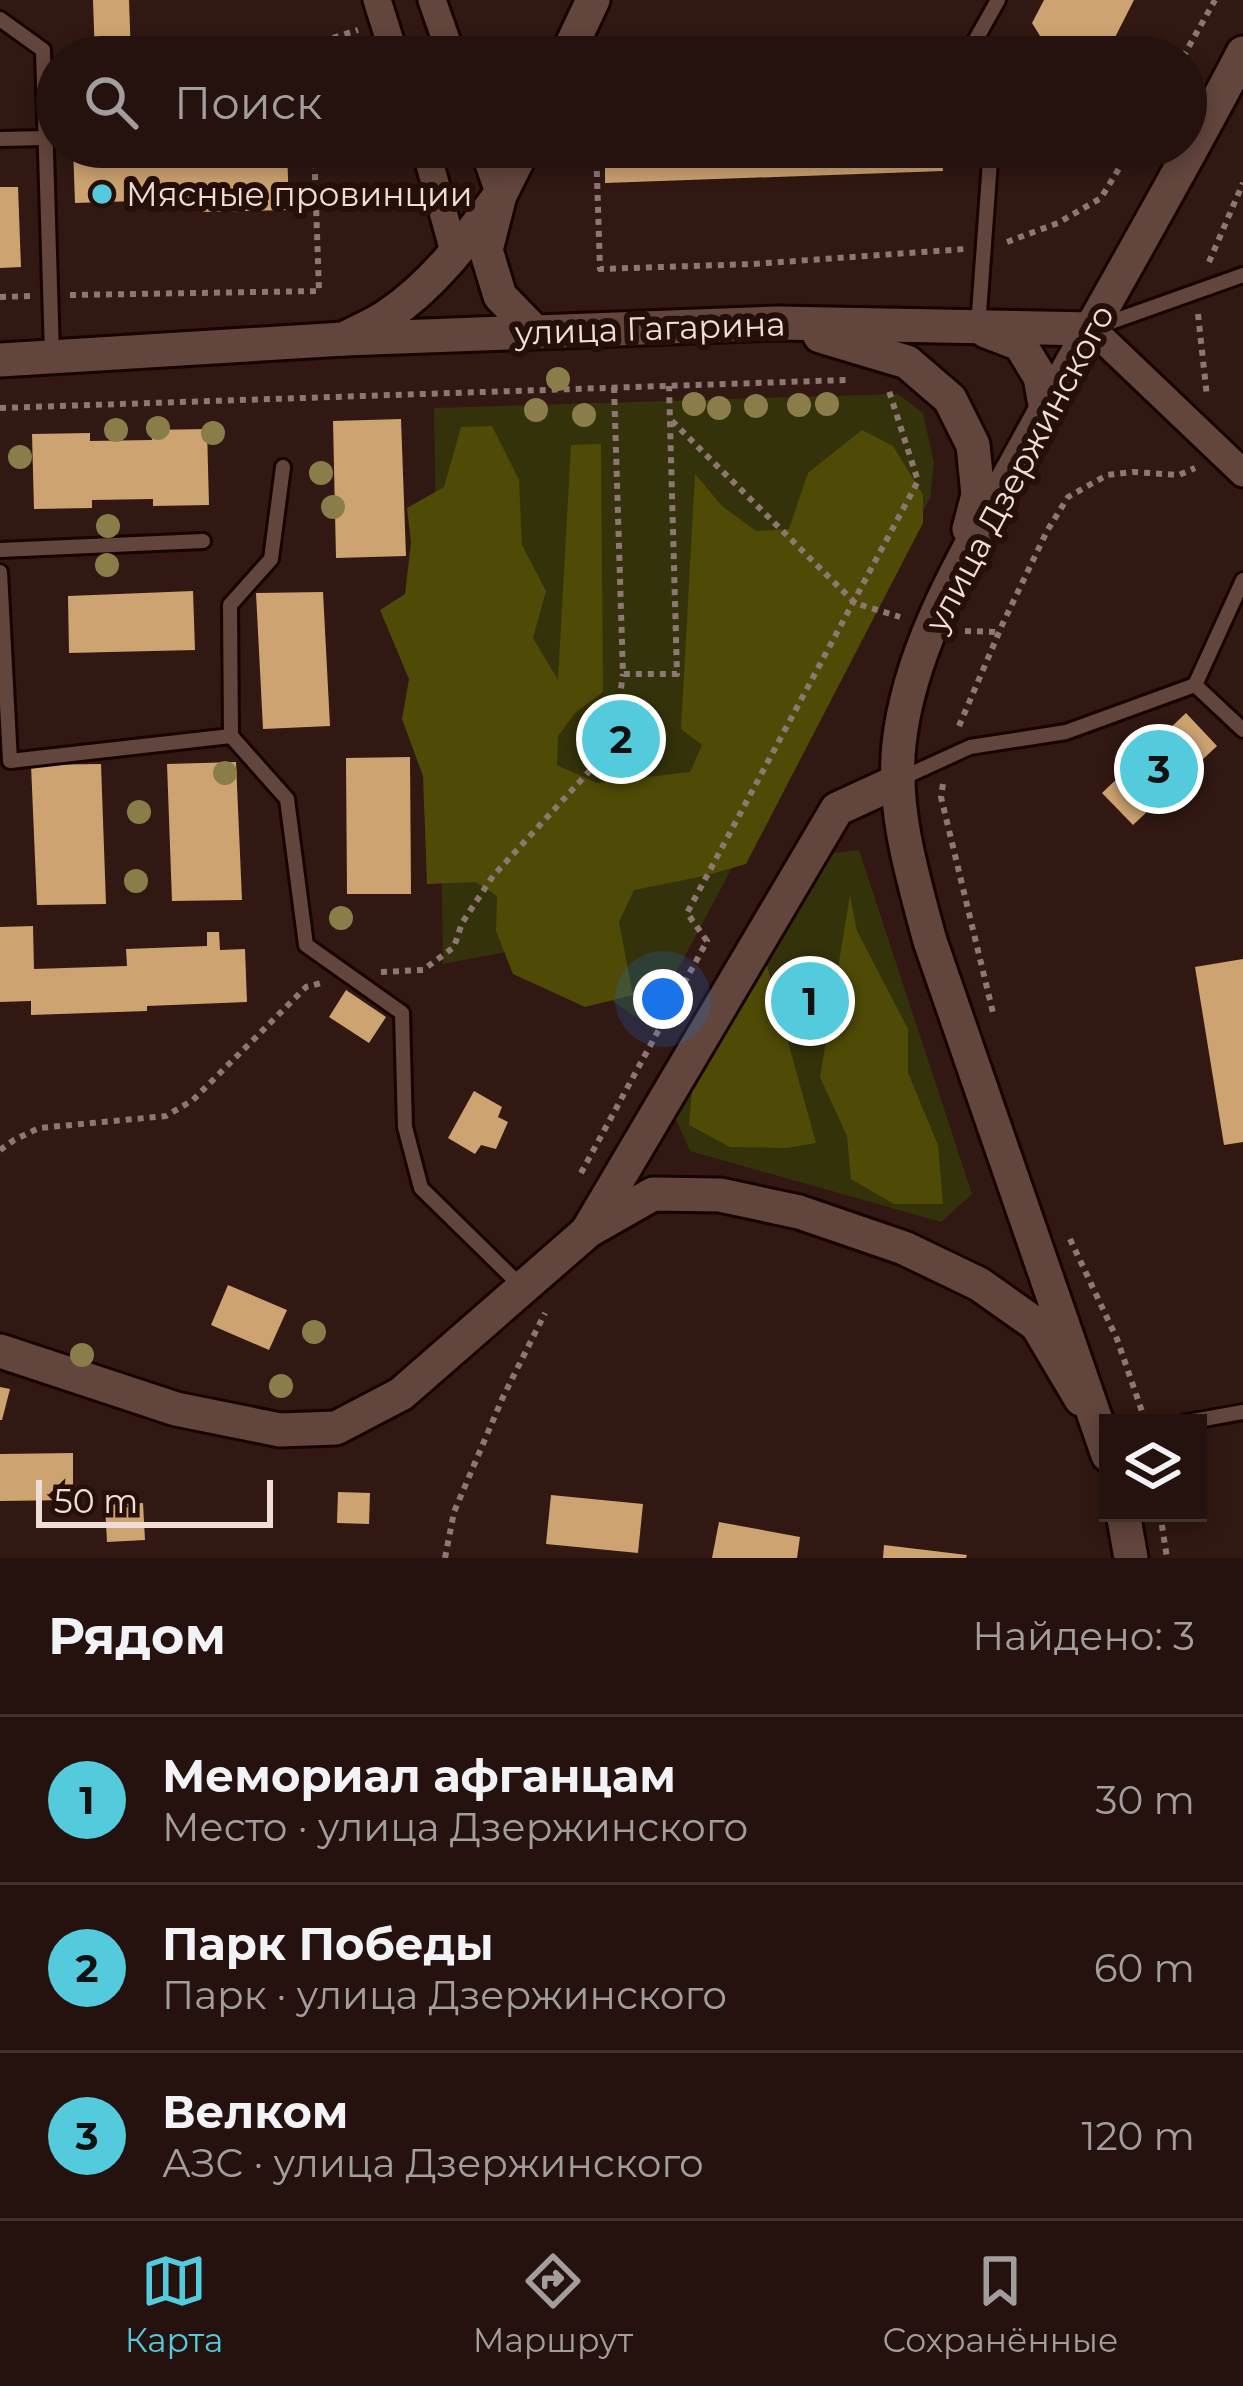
<!DOCTYPE html>
<html lang="ru">
<head>
<meta charset="utf-8">
<style>
  :root { --surface:#25120e; --page:#31201c; --text:#f1f3f6; --muted:#a39e9e; --line:#42322e; --accent:#54cadd }
  body { margin:0; font-family:Montserrat,sans-serif; background:var(--page); color:var(--text) }
  .controls { position:absolute; right:36px; bottom:36px; display:grid; overflow:hidden; border-radius:0px; box-shadow:0 6px 18px #0003 }
  .controls button { width:108px; height:108px; display:grid; place-items:center; padding:0; border:0; border-bottom:3px solid var(--line); background:var(--surface); color:var(--text); font:60px sans-serif }
  .scale { position:absolute; left:36px; bottom:30px; width:237px; box-sizing:border-box; padding-left:12px; border:6px solid #efddd8; border-top:0; font-size:33px; line-height:42px; white-space:nowrap; color:#efddd8; -webkit-text-stroke:9px #270f09; paint-order:stroke }
  .you { position:absolute; left:663px; top:999px; width:42px; height:42px; margin:-30px; border:9px solid #fff; border-radius:50%; background:#1a73e8; box-shadow:0 0 0 18px #1a73e833 }
  .badge { display:grid; place-items:center; width:78px; height:78px; border-radius:50%; background:var(--accent); color:#111; font-size:39px; font-weight:700 }
  .pin { position:absolute; translate:-50% -50%; border:6px solid #fff; box-shadow:0 3px 12px #0006 }
  .list { margin:0; padding:0; list-style:none }
  h2 { display:flex; justify-content:space-between; align-items:center; height:156px; margin:0; padding:0 48px; font-size:51px }
  h2 small { font-size:39px; font-weight:400; color:var(--muted) }
  .list li { display:grid; grid-template-columns:78px 1fr auto; gap:36px; align-items:center; box-sizing:border-box; height:168px; padding:0 48px; border-top:3px solid var(--line) }
  .list b { display:block; font-size:45px; white-space:nowrap }
  .list p { margin:0; font-size:39px; white-space:nowrap; color:var(--muted) }
  .list em { font-size:39px; font-style:normal; color:var(--muted) }
  .icon { flex:none; width:66px; height:66px; fill:none; stroke:currentColor; stroke-width:2; stroke-linecap:round; stroke-linejoin:round }
  .map { position:relative; flex:none; width:1243px; height:1558px; overflow:hidden }
  .search { position:absolute; background:var(--surface); box-shadow:0 6px 18px #0003; left:36px; right:36px; top:36px; height:132px; display:flex; align-items:center; gap:30px; box-sizing:border-box; padding:0 42px; border-radius:66px; color:var(--muted); font-size:45px }
  .sheet { height:660px; background:var(--surface) }
  nav { display:flex; justify-content:space-around; align-items:center; box-sizing:border-box; height:168px; border-top:3px solid var(--line); background:var(--surface); font-size:33px; color:var(--muted) }
  nav a { display:grid; justify-items:center; gap:6px }
  nav .on { color:var(--accent) }
  .map>svg:first-child { display:block }
</style>
</head>
<body>
<div class="map">
<svg width="1243" height="1558" viewBox="0 0 1243 1558">
  <rect width="100%" height="100%" fill="#311812"/>
  <g fill="#34320a">
    <polygon points="898,394 923,413 934,463 930,498 648,1025 532,947 443,964 434,408"/>
    <polygon points="859,850 972,1194 941,1222 690,1151 675,1118 824,854"/>
  </g>
  <g fill="#4f4b06">
    <polygon points="492,426 519,480 522,545 546,591 533,638 558,680 571,445 601,444 603,692 575,713 558,736 557,765 597,783 690,772 702,745 681,729 695,474 722,506 756,531 789,529 808,473 862,430 893,446 923,495 923,523 746,864 704,876 634,890 619,922 633,995 585,1007 513,974 496,931 497,896 476,882 427,884 423,776 402,719 409,679 380,610 405,594 411,543 407,508 444,487 461,427"/>
    <polygon points="850,895 857,931 908,1029 908,1073 938,1145 943,1204 894,1204 851,1179 847,1136 820,1077"/>
    <polygon points="765,958 816,1143 786,1148 730,1147 689,1125 693,1078"/>
  </g>
  <g fill="#cda371">
    <polygon points="93,0 129,0 131,57 95,57"/>
    <polygon points="1044,0 1134,0 1105,57 1039,57 1045,44 1032,23"/>
    <polygon points="190,51 190,57 136,57 136,53"/>
    <polygon points="73,147 287,147 289,210 199,212 199,199 75,203"/>
    <polygon points="605,147 941,147 943,171 605,183"/>
    <polygon points="1031,147 1077,147 1067,166"/>
    <polygon points="0,187 18,187 21,267 0,268"/>
    <polygon points="401,419 406,556 336,558 333,421"/>
    <polygon points="207,429 209,505 153,506 153,499 92,500 92,508 34,509 32,434 90,433 90,441 152,440 151,430"/>
    <polygon points="193,591 195,650 69,653 68,596"/>
    <polygon points="323,592 330,726 263,729 256,593"/>
    <polygon points="1186,713 1217,746 1133,825 1102,793"/>
    <polygon points="410,757 411,894 347,894 346,758"/>
    <polygon points="236,762 242,900 172,901 167,764"/>
    <polygon points="101,764 106,904 37,905 31,765"/>
    <polygon points="33,926 34,969 127,966 126,949 207,946 207,932 219,932 220,950 245,949 247,1002 147,1006 147,1011 31,1015 31,1001 0,1002 0,927"/>
    <polygon points="1243,959 1243,1142 1224,1145 1195,967"/>
    <polygon points="346,990 386,1017 369,1043 329,1017"/>
    <polygon points="474,1091 502,1107 498,1117 508,1122 496,1149 481,1145 475,1154 448,1138"/>
    <polygon points="228,1285 287,1310 269,1350 211,1325"/>
    <polygon points="0,1387 10,1389 2,1420 0,1420"/>
    <polygon points="73,1453 73,1500 0,1501 0,1454"/>
    <polygon points="338,1492 370,1493 369,1524 337,1523"/>
    <polygon points="551,1495 643,1504 638,1553 546,1544"/>
    <polygon points="143,1503 145,1540 107,1542 105,1505"/>
    <polygon points="719,1522 800,1537 797,1558 712,1558"/>
    <polygon points="884,1545 967,1555 966,1558 883,1558"/>
  </g>
  <g fill="none" stroke-linecap="round" stroke-linejoin="round">
    <g stroke="#170301" stroke-width="20">
      <g id="service">
        <polyline points="0,19 43,50 52,354"/>
        <polyline points="966,57 998,0"/>
        <polyline points="0,139 45,138"/>
        <polyline points="978,327 991,147"/>
        <polyline points="1097,327 1243,275"/>
        <polyline points="0,550 203,541"/>
        <polyline points="0,572 10,761 231,736 230,605 271,559 283,467"/>
        <polyline points="1195,685 1243,580"/>
        <polyline points="231,736 287,799 306,945 402,1013 405,1127 421,1188 521,1286"/>
        <polyline points="898,780 970,747 1066,732 1195,685 1243,730"/>
        <polyline points="1182,1423 1243,1412"/>
      </g>
    </g>
    <g stroke="#170301" stroke-width="33">
      <g id="minor">
        <polyline points="377,0 395,57"/>
        <polyline points="432,0 452,57"/>
        <polyline points="425,147 455,255"/>
        <polyline points="483,147 500,195"/>
        <polyline points="1092,329 1243,473"/>
      </g>
    </g>
    <g stroke="#170301" stroke-width="39">
      <g id="tertiary">
        <polyline points="566,57 593,0"/>
        <polyline points="524,147 500,195 486,250 500,296 534,331"/>
        <path d="M 344,339 C 358,331 374,325 387,316 C 434,285 467,239 500,195"/>
        <polyline points="588,1230 837,809 898,781"/>
        <polyline points="0,1351 176,1409 280,1430 336,1428 401,1394 588,1231 653,1194 720,1195 799,1212 904,1248 979,1284 1037,1325 1081,1399"/>
      </g>
    </g>
    <g stroke="#170301" stroke-width="39">
      <g id="secondary">
        <polyline points="986,331 1020,344 1040,377 1046,410"/>
        <polyline points="820,336 907,362 950,399 973,445 978,495 969,529"/>
        <polyline points="0,360 344,339 778,323 1092,329"/>
        <path d="M 1108,1455 L 930,941 C 913,878 892,810 899,744 C 910,642 970,548 1018,460 C 1092,324 1171,191 1243,53"/>
        <polyline points="1123,1513 1131,1558"/>
      </g>
    </g>
    <g stroke="#8d7772" stroke-width="6" stroke-dasharray="6 6" stroke-linecap="butt">
      <polyline points="310,57 310,45 358,30"/>
      <polyline points="1183,57 1215,0"/>
      <polyline points="596,147 600,269 753,264 965,249"/>
      <polyline points="1007,242 1058,223 1101,198 1132,147"/>
      <polyline points="1209,262 1243,183"/>
      <polyline points="70,295 319,291 314,147"/>
      <polyline points="0,297 32,296"/>
      <polyline points="1198,314 1207,397"/>
      <polyline points="614,387 623,674 677,674 669,386"/>
      <polyline points="0,408 846,380"/>
      <polyline points="672,421 855,603 900,617"/>
      <polyline points="965,631 999,632"/>
      <polyline points="959,726 1003,623 1047,531 1068,497 1107,475 1133,472 1179,475 1195,468"/>
      <polyline points="943,784 941,797 994,1017"/>
      <polyline points="381,972 423,970 454,947 462,923 493,876 607,752 617,717 623,674"/>
      <polyline points="0,1150 14,1140 39,1128 166,1116 193,1100 306,987 321,983"/>
      <polyline points="581,1173 707,941 687,913 918,481 888,388"/>
      <polyline points="1070,1239 1117,1339 1146,1423"/>
      <polyline points="1160,1513 1167,1558"/>
      <polyline points="445,1558 454,1512 503,1397 545,1313"/>
    </g>
    <use href="#service" stroke="#62453d" stroke-width="14"/>
    <use href="#minor" stroke="#62453d" stroke-width="27"/>
    <use href="#tertiary" stroke="#62453d" stroke-width="33"/>
    <use href="#secondary" stroke="#62453d" stroke-width="33"/>
  </g>
  <g fill="#8b7d49">
    <circle cx="558" cy="379" r="12"/>
    <circle cx="694" cy="404" r="12"/>
    <circle cx="827" cy="404" r="12"/>
    <circle cx="799" cy="405" r="12"/>
    <circle cx="756" cy="406" r="12"/>
    <circle cx="719" cy="408" r="12"/>
    <circle cx="536" cy="410" r="12"/>
    <circle cx="584" cy="415" r="12"/>
    <circle cx="158" cy="428" r="12"/>
    <circle cx="116" cy="430" r="12"/>
    <circle cx="213" cy="433" r="12"/>
    <circle cx="20" cy="457" r="12"/>
    <circle cx="321" cy="473" r="12"/>
    <circle cx="333" cy="507" r="12"/>
    <circle cx="108" cy="526" r="12"/>
    <circle cx="107" cy="565" r="12"/>
    <circle cx="225" cy="773" r="12"/>
    <circle cx="139" cy="812" r="12"/>
    <circle cx="136" cy="881" r="12"/>
    <circle cx="341" cy="918" r="12"/>
    <circle cx="314" cy="1332" r="12"/>
    <circle cx="82" cy="1355" r="12"/>
    <circle cx="281" cy="1386" r="12"/>
  </g>
  <circle fill="#54cadd" stroke="#270f09" stroke-width="4.5" cx="102" cy="194" r="12"/>
  <g text-anchor="middle" dominant-baseline="central" stroke-width="12" stroke-linejoin="round" paint-order="stroke">
    <g font-size="33" fill="#efddd8" stroke="#270f09" text-anchor="start">
      <text x="126" y="194">Мясные провинции</text>
    </g>
    <g font-size="33" fill="#efddd8" stroke="#270f09">
      <text transform="translate(650 328) rotate(-2)">улица Гагарина</text>
      <text transform="translate(1019 468) rotate(-62)">улица Дзержинского</text>
    </g>
  </g>
</svg>
<div class="controls">
<button><svg class="icon" aria-label="layers" viewBox="0 0 24 24"><path d="M12 4l9 5-9 5-9-5zM3 14l9 5 9-5"/></svg></button>
</div>
<div class="scale">50 m</div>
<div class="you"></div>
<div class="pin badge" style="left:810px;top:1001px">1</div>
<div class="pin badge" style="left:621px;top:739px">2</div>
<div class="pin badge" style="left:1159px;top:769px">3</div>
<div class="search"><svg class="icon" aria-label="search" viewBox="0 0 24 24"><circle cx="10" cy="10" r="6"/><path d="M15 15l6 6"/></svg>Поиск</div>
</div>
<section class="sheet">
<h2>Рядом<small>Найдено: 3</small></h2>
<ul class="list">
<li><span class="badge">1</span><div><b>Мемориал афганцам</b><p>Место · улица Дзержинского</p></div><em>30 m</em></li>
<li><span class="badge">2</span><div><b>Парк Победы</b><p>Парк · улица Дзержинского</p></div><em>60 m</em></li>
<li><span class="badge">3</span><div><b>Велком</b><p>АЗС · улица Дзержинского</p></div><em>120 m</em></li>
</ul>
</section>
<nav>
<a class="on"><svg class="icon" aria-label="map" viewBox="0 0 24 24"><path d="M3 6l6-2 6 2 6-2v14l-6 2-6-2-6 2zM9 4v14M15 6v14"/></svg>Карта</a>
<a><svg class="icon" aria-label="directions" viewBox="0 0 24 24"><path d="M12 3l9 9-9 9-9-9zM9 14v-3h6M13 9l2 2-2 2"/></svg>Маршрут</a>
<a><svg class="icon" aria-label="saved" viewBox="0 0 24 24"><path d="M7 4h10v16l-5-4-5 4z"/></svg>Сохранённые</a>
</nav>
</body>
</html>
